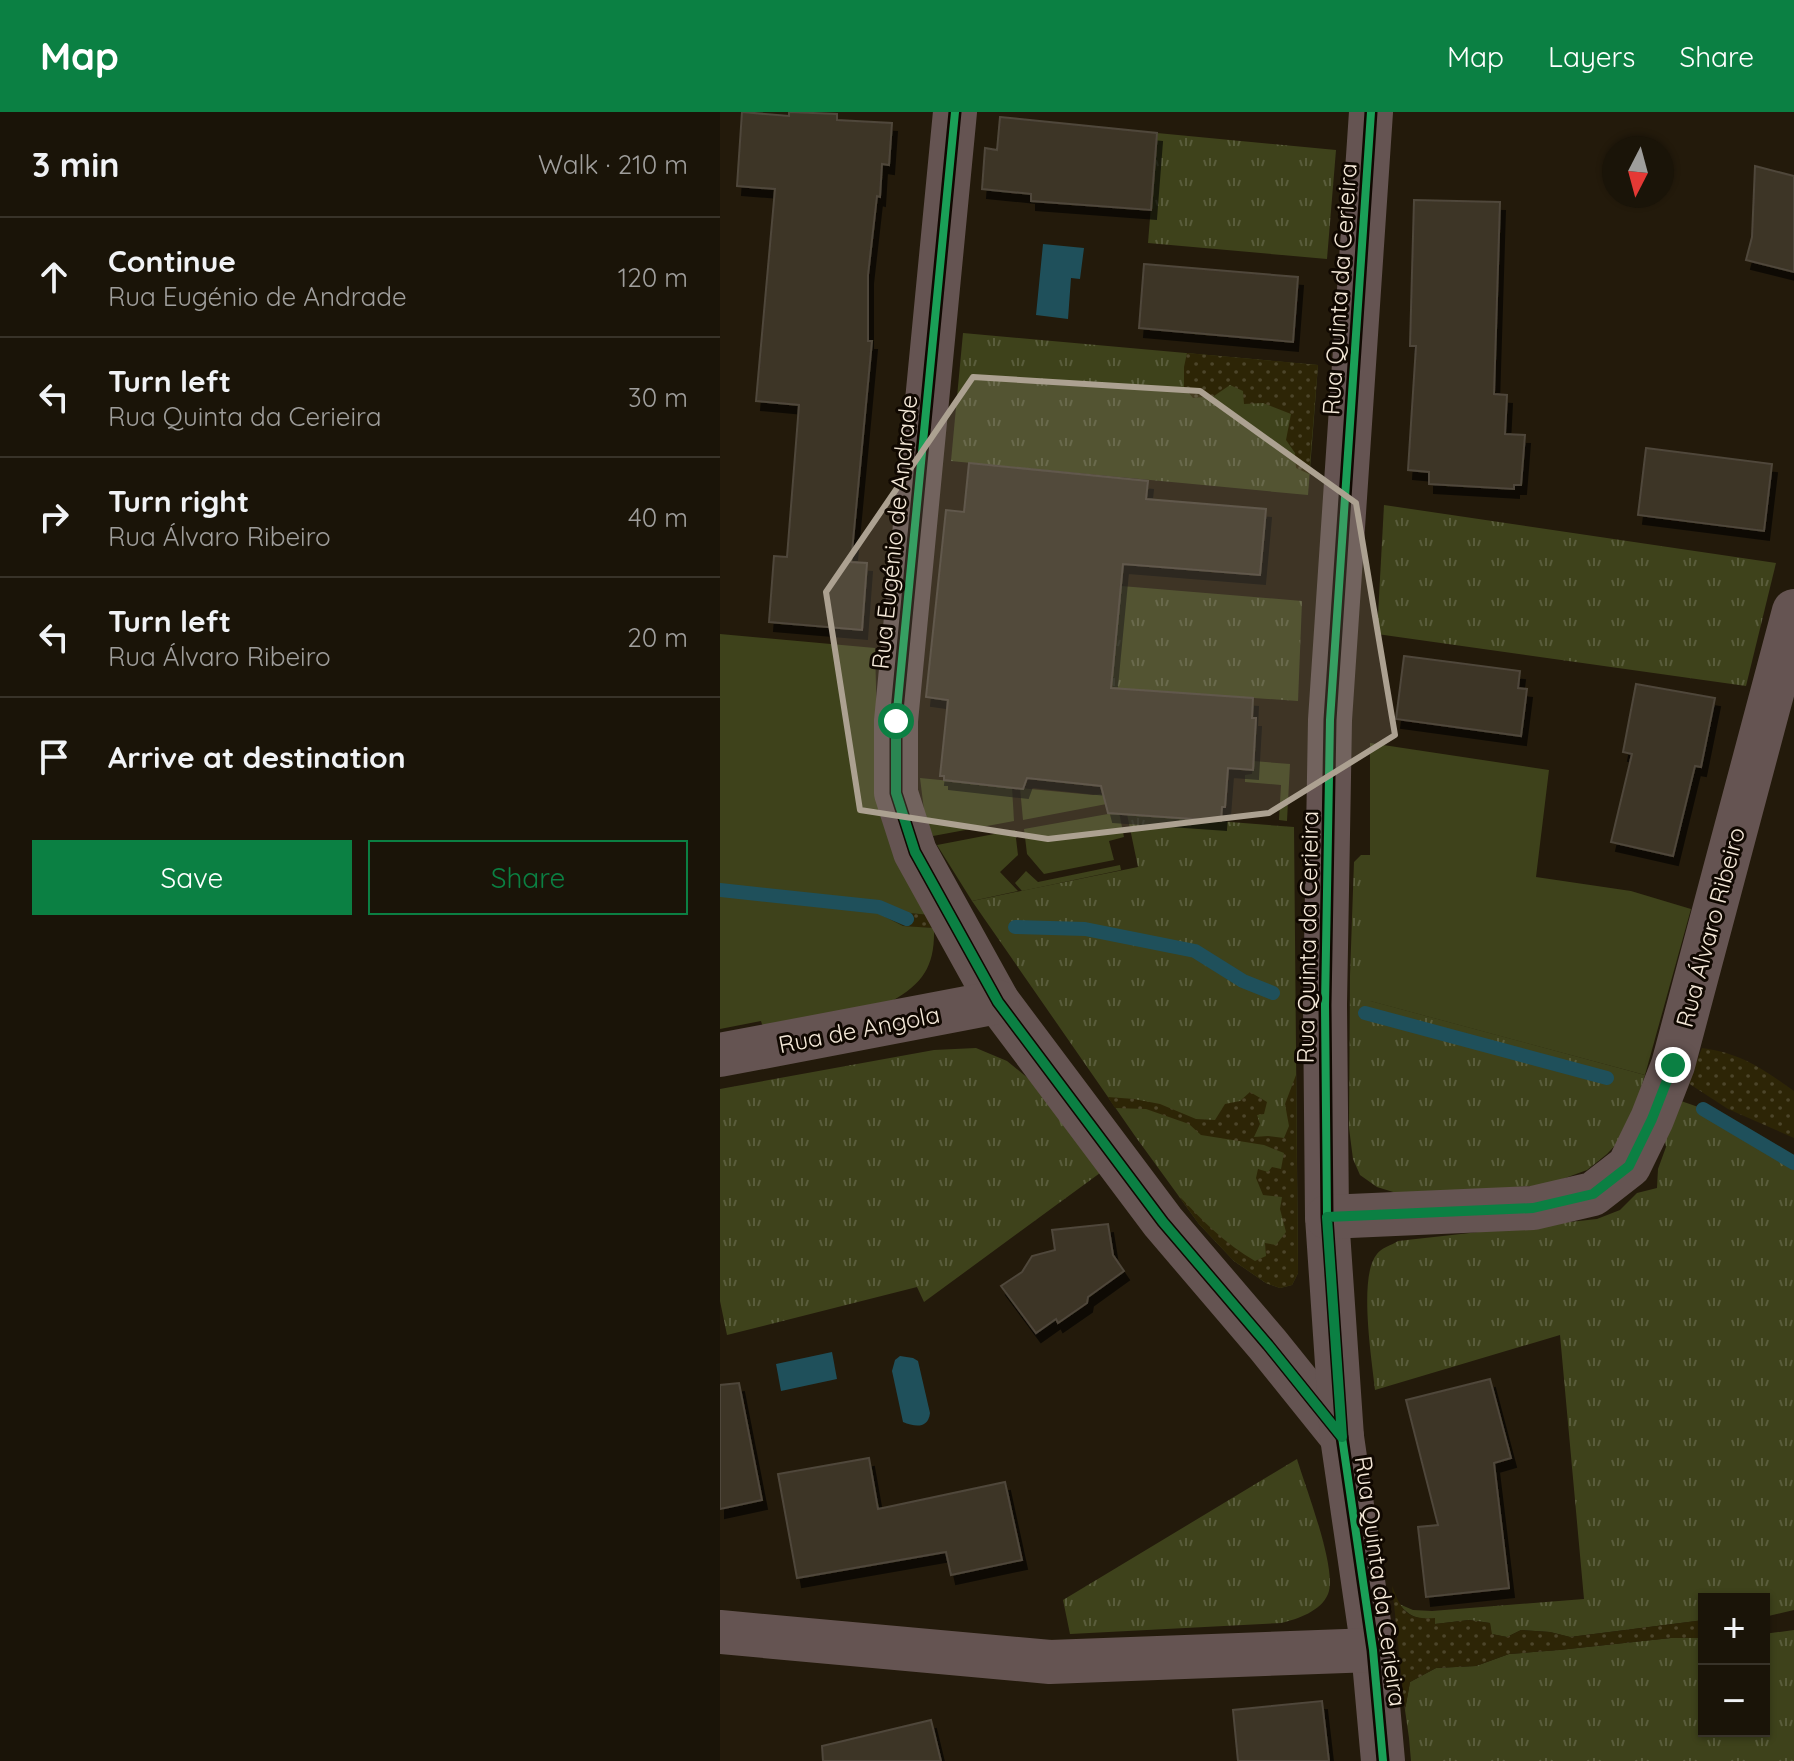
<!DOCTYPE html>
<html lang="en">
<head>
<meta charset="utf-8">
<style>
  :root { --surface:#1a1408; --page:#272116; --text:#f1f3f6; --muted:#9f9e9c; --line:#383329; --accent:#0b8043 }
  body { margin:0; font-family:Quicksand,sans-serif; background:var(--page); color:var(--text) }
  .controls { position:absolute; right:24px; bottom:24px; display:grid; overflow:hidden; border-radius:0px; box-shadow:0 2px 6px #0004 }
  .controls button { width:72px; height:72px; display:grid; place-items:center; padding:0; border:0; border-bottom:2px solid var(--line); background:var(--surface); color:var(--text); font:40px sans-serif }
  .compass { position:absolute; left:882px; top:24px; width:72px; height:72px; border-radius:50%; background:var(--surface); box-shadow:0 2px 6px #0004; rotate:186deg }
  .stop { position:absolute; width:24px; height:24px; margin:-18px; border:6px solid #0b8043; border-radius:50%; background:#fff }
  .stop.end { background:#0b8043; border-color:#fff; box-shadow:0 2px 8px #0008 }
  .list { margin:0; padding:0; list-style:none }
  h2 { display:flex; justify-content:space-between; align-items:center; height:104px; margin:0; padding:0 32px; font-size:34px }
  h2 small { font-size:26px; font-weight:400; color:var(--muted) }
  .list li { display:grid; grid-template-columns:52px 1fr auto; gap:24px; align-items:center; box-sizing:border-box; height:120px; padding:0 32px; border-top:2px solid var(--line) }
  .list b { display:block; font-size:30px; white-space:nowrap }
  .list p { margin:0; font-size:26px; white-space:nowrap; color:var(--muted) }
  .list em { font-size:26px; font-style:normal; color:var(--muted) }
  .actions { display:flex; gap:16px; padding:24px 32px }
  .actions a { flex:1; padding:18px 0; border:2px solid var(--accent); border-radius:0px; text-align:center; font-size:28px; color:var(--accent) }
  .actions .main { background:var(--accent); color:#fff }
  .icon { flex:none; width:44px; height:44px; fill:none; stroke:currentColor; stroke-width:2; stroke-linecap:round; stroke-linejoin:round }
  .map { position:relative; flex:none; width:1074px; height:1649px; overflow:hidden }
  header { display:flex; align-items:center; gap:48px; box-sizing:border-box; height:112px; padding:0 40px; background:var(--accent); color:#fff }
  header strong { font-size:38px }
  nav { display:flex; gap:44px; margin-inline-start:auto; font-size:28px }
  main { display:flex }
  aside { flex:1; background:var(--surface) }
  .map>svg:first-child { display:block }
</style>
</head>
<body>
<header>
<strong>Map</strong>
<nav><a>Map</a><a>Layers</a><a>Share</a></nav>
</header>
<main>
<aside>
<h2>3 min<small>Walk · 210 m</small></h2>
<ul class="list">
<li><svg class="icon" aria-label="ahead" viewBox="0 0 24 24"><path d="M12 20V5M6 11l6-6 6 6"/></svg><div><b>Continue</b><p>Rua Eugénio de Andrade</p></div><em>120 m</em></li>
<li><svg class="icon" aria-label="left" viewBox="0 0 24 24"><path d="M17 20v-9H6M10 6l-5 5 5 5"/></svg><div><b>Turn left</b><p>Rua Quinta da Cerieira</p></div><em>30 m</em></li>
<li><svg class="icon" aria-label="right" viewBox="0 0 24 24"><path d="M7 20v-9h11M14 6l5 5-5 5"/></svg><div><b>Turn right</b><p>Rua Álvaro Ribeiro</p></div><em>40 m</em></li>
<li><svg class="icon" aria-label="left" viewBox="0 0 24 24"><path d="M17 20v-9H6M10 6l-5 5 5 5"/></svg><div><b>Turn left</b><p>Rua Álvaro Ribeiro</p></div><em>20 m</em></li>
<li><svg class="icon" aria-label="arrive" viewBox="0 0 24 24"><path d="M6 21V4h12l-3 4 3 4H6"/></svg><div><b>Arrive at destination</b></div></li>
</ul>
<div class="actions"><a class="main">Save</a><a>Share</a></div>
</aside>
<div class="map">
<svg width="1074" height="1649" viewBox="0 0 1074 1649">
  <defs>
    <pattern id="grass-tufts" width="24" height="20" patternUnits="userSpaceOnUse" patternTransform="scale(2)"><rect width="24" height="20" fill="#3e421b"/><path d="M3 7l-1-3M5 7V3M7 7l1-3M15 17l-1-3M17 17v-4M19 17l1-3" fill="none" stroke="#5a5d3c"/></pattern>
    <pattern id="sand-dots" width="8" height="8" patternUnits="userSpaceOnUse" patternTransform="scale(2)"><rect width="8" height="8" fill="#2d2506"/><path d="M2 2h.1M6 6h.1" fill="none" stroke="#4c452a" stroke-width="1.8" stroke-linecap="round"/></pattern>
    <filter id="shadow"><feDropShadow dx="5" dy="9" stdDeviation="0" flood-color="#0009"/></filter>
  </defs>
  <rect width="100%" height="100%" fill="#231a0b"/>
  <g fill="url(#grass-tufts)">
    <polygon points="437,21 616,38 607,147 428,131"/>
    <polygon points="243,221 598,253 588,383 231,349"/>
    <polygon points="664,393 1056,451 1026,574 657,522"/>
    <polygon points="401,474 582,489 578,589 390,576"/>
    <polygon points="407,702 574,715 578,1161 572,1173 560,1176 546,1171 514,1149 479,1112 415,1024 252,789 418,755"/>
    <polygon points="641,743 650,743 651,889 925,963 913,1001 903,1025 887,1042 867,1058 826,1073 683,1083 657,1075 640,1063 633,1047 629,1016 630,864 634,750"/>
    <polygon points="256,936 287,949 309,967 380,1061 204,1190 197,1175 7,1223 0,1189 0,977 214,938"/>
    <path d="M 961,989 L 984,997 L 1074,1051 L 1074,1498 L 1044,1505 L 1044,1487 L 984,1487 L 984,1508 L 850,1525 L 830,1520 L 801,1518 L 787,1525 L 771,1522 L 770,1511 L 749,1508 L 715,1512 L 714,1507 C 697,1507 690,1505 679,1492 L 693,1498 L 712,1499 L 864,1487 L 840,1223 L 655,1278 C 652,1248 638,1164 657,1142 C 661,1136 672,1133 678,1129 L 877,1107 L 900,1098 L 917,1081 L 937,1076 L 938,1057 L 946,1035 L 944,1023 Z"/>
    <path d="M 577,1347 C 585,1374 618,1458 608,1482 C 601,1499 578,1507 561,1511 L 350,1522 L 343,1488 Z"/>
    <polygon points="1074,1518 1074,1649 691,1649 689,1626 685,1598 690,1570 716,1556 756,1554 789,1542 839,1538 951,1526 984,1526 984,1619 1044,1619 1044,1522"/>
  </g>
  <g fill="url(#sand-dots)">
    <polygon points="467,241 598,253 589,362 576,356 575,341 566,328 571,302 543,291 524,292 523,279 510,273 494,284 473,286 464,275 464,255"/>
    <polygon points="0,773 162,791 188,801 211,803 214,816 183,814 150,797 100,793 47,785 0,781"/>
    <path d="M 982,936 C 1021,941 1043,957 1074,979 L 1074,1026 L 1008,997 L 968,971 Z"/>
    <path d="M 576,963 L 578,1161 L 572,1173 L 560,1176 L 546,1171 L 514,1149 L 479,1112 L 458,1083 C 482,1108 505,1132 535,1149 L 546,1144 L 545,1131 L 556,1133 L 566,1120 L 560,1097 L 562,1085 L 543,1083 L 536,1066 L 538,1057 L 548,1060 L 552,1055 L 561,1057 L 564,1041 L 544,1033 L 481,1023 L 469,1012 L 426,997 L 395,996 L 388,985 L 414,987 L 440,992 L 476,1007 L 495,1008 L 505,992 L 520,989 L 530,980 L 547,990 L 544,1002 L 537,1003 L 540,1012 L 534,1025 L 548,1024 L 564,1026 L 569,1014 L 565,992 Z"/>
    <path d="M 672,1474 C 682,1499 686,1508 715,1506 L 715,1512 L 749,1508 L 770,1511 L 772,1522 L 787,1525 L 801,1518 L 830,1520 L 850,1525 L 984,1508 L 984,1526 L 951,1526 L 839,1538 L 789,1542 L 756,1554 L 716,1556 L 690,1570 L 685,1598 Z"/>
  </g>
  <g fill="#3e421b">
    <polygon points="0,522 155,536 157,613 211,803 188,801 162,791 0,773"/>
    <polygon points="650,631 829,658 816,765 911,779 971,797 925,963 650,889"/>
    <polygon points="533,649 570,652 567,709 559,708 561,673 525,670 525,663 532,662"/>
    <polygon points="200,666 292,675 294,709 213,724 205,706"/>
    <polygon points="300,676 373,683 395,681 397,690 303,708"/>
    <polygon points="399,700 404,725 389,729 394,748 324,762 307,742 304,717"/>
    <polygon points="295,718 298,743 280,760 298,779 252,789 217,733"/>
    <polygon points="400,753 401,758 302,779 295,771 306,759 318,770"/>
    <path d="M 0,781 L 47,785 L 100,793 L 150,797 L 183,814 L 214,816 C 215,853 204,871 172,889 L 44,919 L 41,909 L 0,917 Z"/>
  </g>
  <g fill="#1f505b">
    <polygon points="323,132 364,136 360,167 351,166 348,207 316,203"/>
    <polygon points="112,1240 117,1267 61,1279 56,1252"/>
    <path d="M 180,1244 L 193,1246 L 198,1249 L 210,1301 C 208,1317 195,1315 183,1310 L 172,1259 L 175,1248 Z"/>
  </g>
  <g fill="none" stroke-linecap="round" stroke-linejoin="round">
    <g stroke="#1f505b" stroke-width="14">
      <polyline points="0,778 159,795 187,807"/>
      <polyline points="295,815 365,817 475,839 523,869 553,881"/>
      <polyline points="645,901 887,966"/>
      <polyline points="983,997 1074,1051"/>
    </g>
  </g>
  <g fill="#3d3428" stroke="#4f473a" stroke-width="2" filter="url(#shadow)">
    <polygon points="22,0 69,4 69,0 117,2 117,8 172,11 169,53 162,52 160,85 157,84 148,163 148,229 152,229 131,450 147,451 142,518 49,510 54,444 67,445 79,293 36,289 55,77 17,74"/>
    <polygon points="280,5 437,21 431,98 311,89 311,82 262,77 265,36 277,38"/>
    <polygon points="1035,54 1074,64 1074,160 1026,148 1032,125"/>
    <polygon points="694,88 780,90 774,282 787,283 785,322 805,323 801,373 794,373 794,377 709,372 709,360 688,358 696,234 690,234"/>
    <polygon points="424,152 578,165 573,230 419,216"/>
    <polygon points="926,336 1052,352 1044,419 918,403"/>
    <polygon points="249,351 428,369 426,387 546,397 540,463 403,452 391,576 533,586 532,606 536,606 533,658 508,656 505,695 502,695 501,709 388,701 381,674 307,666 303,677 224,668 224,664 220,664 228,588 206,585 226,398 244,400"/>
    <polygon points="684,544 800,559 798,576 807,577 801,624 676,607"/>
    <polygon points="916,572 995,586 981,655 975,654 953,744 891,730 912,642 903,640"/>
    <polygon points="388,1112 393,1143 404,1159 368,1185 367,1191 338,1211 336,1207 316,1221 281,1174 302,1160 312,1144 335,1138 332,1118"/>
    <polygon points="770,1267 791,1346 774,1351 789,1476 706,1485 698,1415 718,1413 686,1288"/>
    <polygon points="19,1271 42,1388 0,1397 0,1273"/>
    <polygon points="149,1346 158,1397 285,1370 302,1448 231,1463 226,1440 77,1466 58,1362"/>
    <polygon points="602,1589 609,1649 518,1649 513,1598"/>
    <polygon points="211,1608 221,1649 103,1649 102,1634"/>
  </g>
  <g fill="none" stroke-linecap="round" stroke-linejoin="round">
    <g stroke="#655452" stroke-width="44">
      <polyline points="235,0 176,609 176,681 195,740 278,890 443,1110 548,1233 622,1325"/>
      <polyline points="651,0 610,608 605,893 607,1105 622,1325 653,1538 663,1649"/>
      <polyline points="0,943 278,890"/>
      <polyline points="607,1105 813,1096 873,1082 909,1054 932,1007 953,953 1074,499"/>
      <polyline points="0,1520 330,1550 653,1538"/>
    </g>
    <g stroke="#100801" stroke-width="13">
      <g id="cycleway">
        <polyline points="235,0 176,609 176,681 195,740 278,890 443,1110 548,1233 622,1325"/>
        <polyline points="651,0 610,608 605,893 607,1105 622,1325 653,1538 663,1649"/>
      </g>
    </g>
    <use href="#cycleway" stroke="#1a9f57" stroke-width="8"/>
  </g>
  <g fill="none" stroke-linecap="round" stroke-linejoin="round">
    <polyline stroke="#0b8043" stroke-width="10" points="176,609 176,681 195,740 278,890 443,1110 548,1233 622,1325 607,1105 813,1096 873,1082 909,1054 932,1007 953,953"/>
  </g>
  <path fill="#aca191" fill-opacity="0.2" stroke="#aca191" stroke-width="6" stroke-linejoin="round" d="M 253,265 L 480,279 L 636,391 L 675,623 L 549,701 L 328,727 L 140,698 L 106,480 Z"/>
  <g text-anchor="middle" dominant-baseline="central" stroke-width="6" stroke-linejoin="round" paint-order="stroke">
    <g font-size="24" fill="#f5e9d9" stroke="#100801">
      <text transform="translate(619 177) rotate(-86)">Rua Quinta da Cerieira</text>
      <text transform="translate(174 420) rotate(-84)">Rua Eugénio de Andrade</text>
      <text transform="translate(990 815) rotate(-75)">Rua Álvaro Ribeiro</text>
      <text transform="translate(587 825) rotate(-89)">Rua Quinta da Cerieira</text>
      <text transform="translate(139 917) rotate(-11)">Rua de Angola</text>
      <text transform="translate(661 1469) rotate(82)">Rua Quinta da Cerieira</text>
    </g>
  </g>
</svg>
<div class="controls">
<button>+</button>
<button>−</button>
</div>
<svg class="compass" viewBox="-18 -18 36 36"><path d="M0-13l5 13h-10z" fill="#e53935"/><path d="M0 13l5-13h-10z" fill="#9f9e9c"/></svg>
<div class="stop" style="left:176px;top:609px"></div>
<div class="stop end" style="left:953px;top:953px"></div>
</div>
</main>
</body>
</html>
